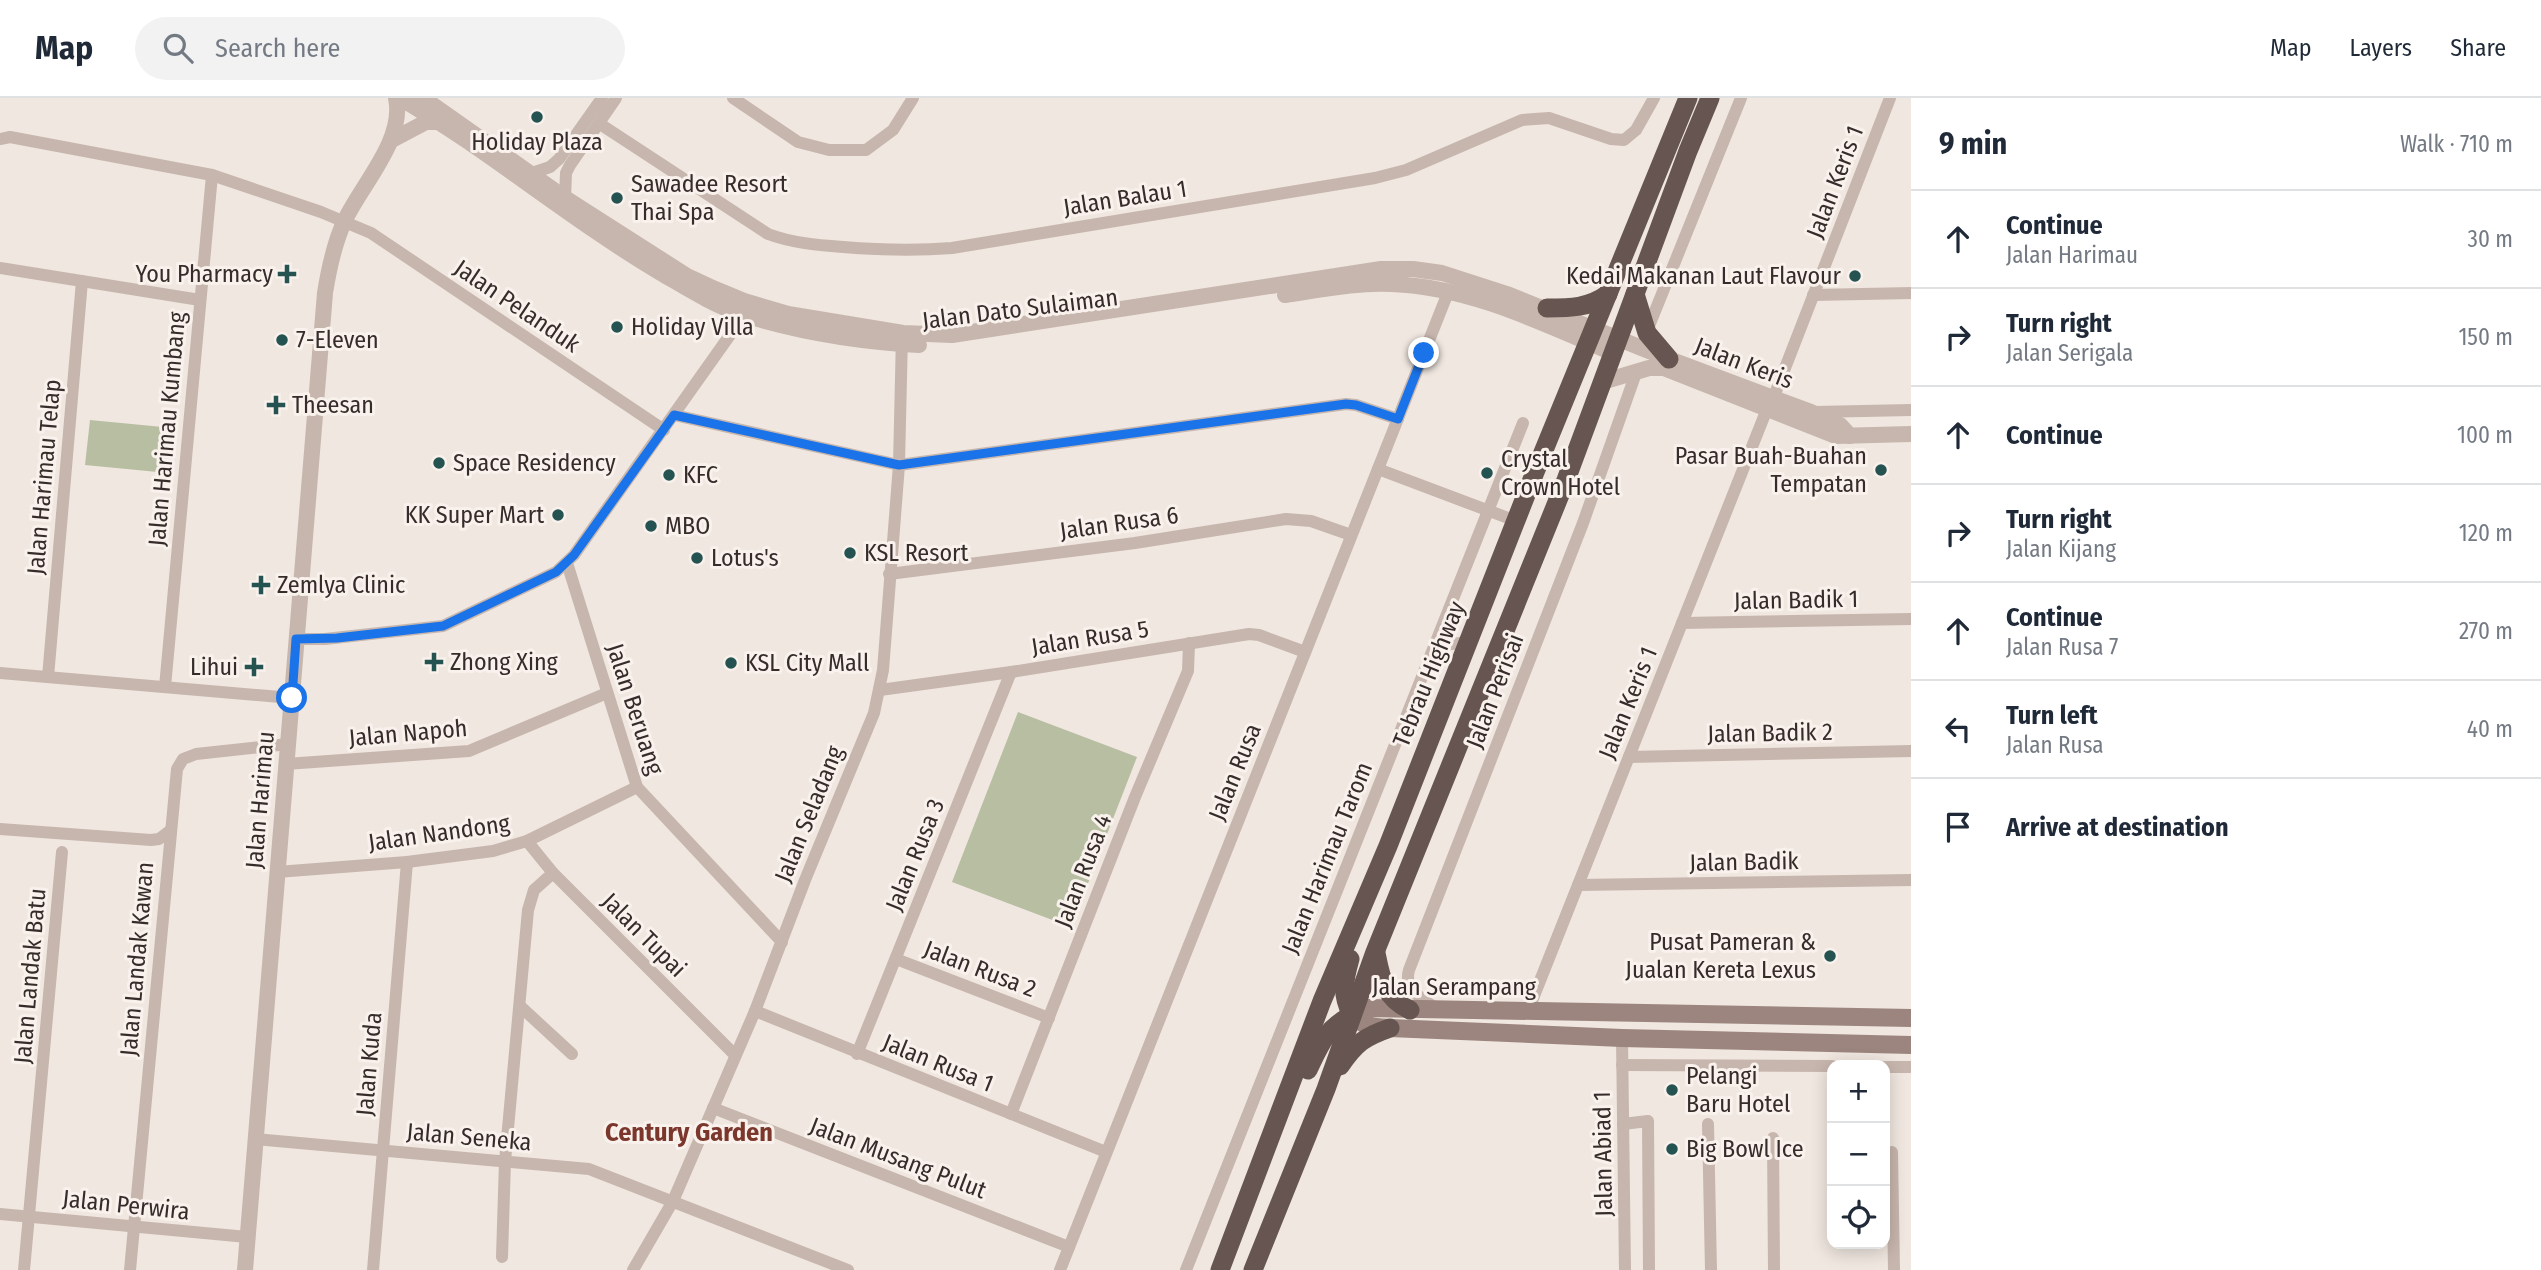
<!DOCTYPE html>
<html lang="en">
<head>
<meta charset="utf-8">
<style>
  :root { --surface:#fff; --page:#f2f2f3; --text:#1f2937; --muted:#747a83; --line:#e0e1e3 }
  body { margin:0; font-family:"Fira Sans Condensed",sans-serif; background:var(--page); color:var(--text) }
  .controls { position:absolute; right:21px; bottom:21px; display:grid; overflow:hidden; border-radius:14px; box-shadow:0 4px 18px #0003 }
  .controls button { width:63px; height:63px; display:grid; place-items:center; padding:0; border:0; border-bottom:2px solid var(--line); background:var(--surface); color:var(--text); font:35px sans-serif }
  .stop { position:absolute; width:21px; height:21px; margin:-16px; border:5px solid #1a73e8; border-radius:50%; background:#fff }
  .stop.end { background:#1a73e8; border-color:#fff; box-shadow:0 2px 7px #0008 }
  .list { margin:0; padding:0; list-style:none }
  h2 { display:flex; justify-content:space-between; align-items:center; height:91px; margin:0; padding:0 28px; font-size:30px }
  h2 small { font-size:23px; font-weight:400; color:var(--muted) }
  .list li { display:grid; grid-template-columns:46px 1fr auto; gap:21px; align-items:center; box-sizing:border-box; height:98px; padding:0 28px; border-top:2px solid var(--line) }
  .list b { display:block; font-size:26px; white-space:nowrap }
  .list p { margin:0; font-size:23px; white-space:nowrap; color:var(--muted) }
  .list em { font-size:23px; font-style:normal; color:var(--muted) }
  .icon { flex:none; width:38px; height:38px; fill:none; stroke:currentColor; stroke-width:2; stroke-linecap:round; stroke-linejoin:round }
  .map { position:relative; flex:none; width:1911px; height:1172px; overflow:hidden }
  header { display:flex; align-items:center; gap:42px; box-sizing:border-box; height:98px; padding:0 35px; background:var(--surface); border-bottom:2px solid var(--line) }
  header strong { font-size:33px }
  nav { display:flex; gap:38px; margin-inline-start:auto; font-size:24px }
  .search { width:490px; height:63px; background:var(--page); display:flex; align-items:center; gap:18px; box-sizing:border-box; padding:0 24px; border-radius:38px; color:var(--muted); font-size:26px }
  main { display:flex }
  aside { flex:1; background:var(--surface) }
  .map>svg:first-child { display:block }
</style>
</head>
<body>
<header>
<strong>Map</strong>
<div class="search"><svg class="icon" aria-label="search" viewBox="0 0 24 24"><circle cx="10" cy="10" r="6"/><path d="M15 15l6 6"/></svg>Search here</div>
<nav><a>Map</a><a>Layers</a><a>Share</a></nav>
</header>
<main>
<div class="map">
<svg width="1911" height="1172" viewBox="0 0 1911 1172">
  <rect width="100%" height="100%" fill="#f0e7e0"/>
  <g fill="#b7bea1">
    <polygon points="90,322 173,330 168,375 85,367"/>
    <polygon points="1018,614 1137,659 1071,829 952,784"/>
  </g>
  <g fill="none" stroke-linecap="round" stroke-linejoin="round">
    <g stroke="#c7b6ad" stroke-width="12">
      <polyline points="733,0 798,44 829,52 866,52 893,32 913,0"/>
      <path d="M 600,26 L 768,136 C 792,145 817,147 843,149 C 880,152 915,153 952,150 L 1375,80 L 1406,72 L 1522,22 L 1549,20 L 1611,41 L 1624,42 L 1636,32 L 1654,0"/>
      <polyline points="0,41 10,39 212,77 321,114 371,135 664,332"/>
      <polyline points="532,75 550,69 559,61 602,0"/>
      <polyline points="565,100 566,75 570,67 616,0"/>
      <polyline points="0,170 200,202"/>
      <polyline points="1813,197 1911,195"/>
      <polyline points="1647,233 1741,0"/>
      <polyline points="1773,301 1890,0"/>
      <polyline points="1815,314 1911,312"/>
      <polyline points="674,317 899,367 1346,306 1356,307 1398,321"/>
      <polyline points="1378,371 1516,423"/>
      <polyline points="567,465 637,689 782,844"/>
      <polyline points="889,476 1135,445 1286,421 1311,423 1351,437"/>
      <polyline points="1682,525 1911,521"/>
      <polyline points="296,541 325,541 443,528 556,474 574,457 730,237 742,209"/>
      <polyline points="1434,548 1469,544"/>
      <polyline points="0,575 292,600"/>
      <polyline points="48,579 82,183"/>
      <polyline points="165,589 212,77"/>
      <polyline points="880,592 1011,574 1249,536 1259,537 1305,554"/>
      <polyline points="1629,659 1911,653"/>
      <polyline points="286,666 469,653 607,595"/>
      <polyline points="0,731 151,742 159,741 171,732"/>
      <polyline points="527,743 553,775 735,957"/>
      <polyline points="277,774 407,764 493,753 527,743 637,689"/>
      <polyline points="1578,787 1911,782"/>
      <polyline points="896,861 1049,920"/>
      <polyline points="521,909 572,956"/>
      <path d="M 1437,911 C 1423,901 1403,892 1409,872 L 1583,425 L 1636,275"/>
      <polyline points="755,913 1106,1054"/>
      <polyline points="1528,913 1767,311"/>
      <polyline points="1622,940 1625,1172"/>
      <polyline points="857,956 1011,574"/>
      <polyline points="1622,967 1832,968"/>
      <polyline points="1885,969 1911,969"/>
      <polyline points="713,1010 1069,1149"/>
      <polyline points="1011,1016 1135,699 1188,573 1189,545"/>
      <polyline points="1623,1026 1648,1023 1649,1172"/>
      <polyline points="1708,1026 1711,1172"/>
      <polyline points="1773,1040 1774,1172"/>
      <polyline points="255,1041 589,1071 848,1172"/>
      <polyline points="1892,1054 1894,1172"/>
      <polyline points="0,1116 247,1139"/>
      <polyline points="502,1159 505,1063 528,812 534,792 553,775"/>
      <polyline points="24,1172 62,754"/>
      <polyline points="130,1172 177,671 183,661 196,656 288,646"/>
      <polyline points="373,1172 407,764"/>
      <polyline points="633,1172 673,1103 755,913 805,782 874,615 883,572 899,367 902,237"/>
      <polyline points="1060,1172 1449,192"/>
      <polyline points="1186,1172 1523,325"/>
    </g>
    <g stroke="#c7b6ad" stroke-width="16">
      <path d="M 400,0 C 490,53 571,122 661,175 C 687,190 713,207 741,216 C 798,234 861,244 919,247"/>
      <polyline points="423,0 565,100 687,178 715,191 744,203 788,216 903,235 952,237 1381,171 1413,171 1442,175 1507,196 1669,261 1811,314 1840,327 1850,338"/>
      <polyline points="392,42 426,24 438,24"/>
      <path d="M 1285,197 C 1320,192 1356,184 1392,186 C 1470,189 1542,225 1613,255"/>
      <polyline points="1602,284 1649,270 1664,270 1836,338 1911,336"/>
      <path d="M 245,1172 L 325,195 C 329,170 334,145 345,122 C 362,86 405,42 396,0"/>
    </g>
    <path stroke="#9b857e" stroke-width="18" d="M 1911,920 L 1368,910 L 1352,917 C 1363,929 1374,929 1390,930 L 1622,940 L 1911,947"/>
    <g stroke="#665550" stroke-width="19">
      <polyline points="1635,196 1647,235 1669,261"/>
      <path d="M 1547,210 C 1570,210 1589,210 1608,196"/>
      <path d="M 1376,855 C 1381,880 1384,900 1410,912"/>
      <path d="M 1350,861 C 1344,882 1341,897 1352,917"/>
      <path d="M 1340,968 C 1356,945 1364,939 1390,930"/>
      <path d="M 1308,972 C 1320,947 1326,930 1352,917"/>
      <polyline points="1220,1172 1322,903 1388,748 1535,374 1688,0"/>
      <polyline points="1253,1172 1326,991 1375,854 1566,382 1688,53 1710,0"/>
    </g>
  </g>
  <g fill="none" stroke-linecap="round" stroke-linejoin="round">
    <polyline stroke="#1a73e8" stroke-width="9" points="292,600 296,541 337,540 443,528 556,474 574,457 674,317 899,367 1346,306 1356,307 1398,321 1424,255"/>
  </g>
  <g fill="#255351" stroke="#f8f1ec" stroke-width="2.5">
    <circle cx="537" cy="19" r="7"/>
    <circle cx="617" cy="100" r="7"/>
    <path d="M283.5 165.5h7v7h7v7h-7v7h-7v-7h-7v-7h7z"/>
    <circle cx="1855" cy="178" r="7"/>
    <circle cx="617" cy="229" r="7"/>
    <circle cx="282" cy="242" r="7"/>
    <path d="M272.5 296.5h7v7h7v7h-7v7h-7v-7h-7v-7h7z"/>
    <circle cx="439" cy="365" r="7"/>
    <circle cx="1881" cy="372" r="7"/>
    <circle cx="1487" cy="375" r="7"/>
    <circle cx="669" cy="377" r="7"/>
    <circle cx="558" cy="417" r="7"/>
    <circle cx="651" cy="428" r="7"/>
    <circle cx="850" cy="455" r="7"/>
    <circle cx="697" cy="460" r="7"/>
    <path d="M257.5 476.5h7v7h7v7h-7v7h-7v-7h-7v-7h7z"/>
    <path d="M430.5 553.5h7v7h7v7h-7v7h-7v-7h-7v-7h7z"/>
    <circle cx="731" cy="565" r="7"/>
    <path d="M250.5 558.5h7v7h7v7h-7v7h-7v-7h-7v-7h7z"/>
    <circle cx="1830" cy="858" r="7"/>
    <circle cx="1672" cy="992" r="7"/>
    <circle cx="1672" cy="1051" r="7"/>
  </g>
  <g text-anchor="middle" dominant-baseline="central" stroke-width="6" stroke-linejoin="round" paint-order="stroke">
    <g font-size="24" fill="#362d2b" stroke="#f8f1ec" text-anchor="start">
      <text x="537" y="44" text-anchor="middle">Holiday Plaza</text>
      <text x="631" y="86">Sawadee Resort<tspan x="631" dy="28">Thai Spa</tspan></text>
      <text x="273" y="176" text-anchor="end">You Pharmacy</text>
      <text x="1841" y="178" text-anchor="end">Kedai Makanan Laut Flavour</text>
      <text x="631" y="229">Holiday Villa</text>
      <text x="296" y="242">7-Eleven</text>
      <text x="292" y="307">Theesan</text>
      <text x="1867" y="358" text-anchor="end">Pasar Buah-Buahan<tspan x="1867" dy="28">Tempatan</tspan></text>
      <text x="1501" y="361">Crystal<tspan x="1501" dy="28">Crown Hotel</tspan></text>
      <text x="453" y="365">Space Residency</text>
      <text x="683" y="377">KFC</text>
      <text x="544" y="417" text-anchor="end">KK Super Mart</text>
      <text x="665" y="428">MBO</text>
      <text x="864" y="455">KSL Resort</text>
      <text x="711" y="460">Lotus's</text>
      <text x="277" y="487">Zemlya Clinic</text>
      <text x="450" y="564">Zhong Xing</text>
      <text x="745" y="565">KSL City Mall</text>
      <text x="238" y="569" text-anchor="end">Lihui</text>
      <text x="1816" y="844" text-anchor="end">Pusat Pameran &amp;<tspan x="1816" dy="28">Jualan Kereta Lexus</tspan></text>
      <text x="1686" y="978">Pelangi<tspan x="1686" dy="28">Baru Hotel</tspan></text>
      <text x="1686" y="1051">Big Bowl Ice</text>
    </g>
    <g font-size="24" fill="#362d2b" stroke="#f8f1ec">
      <text transform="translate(1835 84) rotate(-69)">Jalan Keris 1</text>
      <text transform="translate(1125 100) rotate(-9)">Jalan Balau 1</text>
      <text transform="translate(517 208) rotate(34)">Jalan Pelanduk</text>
      <text transform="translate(1020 211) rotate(-7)">Jalan Dato Sulaiman</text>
      <text transform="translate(1744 265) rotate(21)">Jalan Keris</text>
      <text transform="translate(167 331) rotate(-85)">Jalan Harimau Kumbang</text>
      <text transform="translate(44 379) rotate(-85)">Jalan Harimau Telap</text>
      <text transform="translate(1119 425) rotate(-8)">Jalan Rusa 6</text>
      <text transform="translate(1796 502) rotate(-1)">Jalan Badik 1</text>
      <text transform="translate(1090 540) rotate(-9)">Jalan Rusa 5</text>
      <text transform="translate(1429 576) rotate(-68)">Tebrau Highway</text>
      <text transform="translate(1495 593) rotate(-69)">Jalan Perisai</text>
      <text transform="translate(1628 605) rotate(-68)">Jalan Keris 1</text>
      <text transform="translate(635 611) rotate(72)">Jalan Beruang</text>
      <text transform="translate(408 635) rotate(-5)">Jalan Napoh</text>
      <text transform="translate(1770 635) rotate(-1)">Jalan Badik 2</text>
      <text transform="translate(1235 674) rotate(-68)">Jalan Rusa</text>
      <text transform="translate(260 702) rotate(-85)">Jalan Harimau</text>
      <text transform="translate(809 716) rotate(-68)">Jalan Seladang</text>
      <text transform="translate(439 735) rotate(-8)">Jalan Nandong</text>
      <text transform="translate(915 757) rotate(-68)">Jalan Rusa 3</text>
      <text transform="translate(1327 760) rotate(-68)">Jalan Harimau Tarom</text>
      <text transform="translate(1744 764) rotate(-1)">Jalan Badik</text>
      <text transform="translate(1083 773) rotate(-69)">Jalan Rusa 4</text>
      <text transform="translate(644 837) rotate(45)">Jalan Tupai</text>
      <text transform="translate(137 861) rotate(-85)">Jalan Landak Kawan</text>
      <text transform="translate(980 871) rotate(21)">Jalan Rusa 2</text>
      <text transform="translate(30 878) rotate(-85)">Jalan Landak Batu</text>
      <text x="1454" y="889">Jalan Serampang</text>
      <text transform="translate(938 965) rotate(22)">Jalan Rusa 1</text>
      <text transform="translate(369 966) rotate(-85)">Jalan Kuda</text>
      <text transform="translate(469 1039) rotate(5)">Jalan Seneka</text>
      <text transform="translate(1603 1056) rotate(-91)">Jalan Abiad 1</text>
      <text transform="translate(898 1060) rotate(21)">Jalan Musang Pulut</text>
      <text transform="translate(126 1107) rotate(6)">Jalan Perwira</text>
    </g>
    <g font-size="26" font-weight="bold" fill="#7c372d" stroke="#f8f1ec">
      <text x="689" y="1034">Century Garden</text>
    </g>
  </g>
</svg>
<div class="controls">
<button>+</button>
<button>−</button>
<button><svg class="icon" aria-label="locate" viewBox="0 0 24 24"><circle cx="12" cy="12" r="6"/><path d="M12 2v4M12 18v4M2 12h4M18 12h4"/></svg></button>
</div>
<div class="stop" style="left:292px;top:600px"></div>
<div class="stop end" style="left:1424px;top:255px"></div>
</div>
<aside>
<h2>9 min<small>Walk · 710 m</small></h2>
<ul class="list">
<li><svg class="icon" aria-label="ahead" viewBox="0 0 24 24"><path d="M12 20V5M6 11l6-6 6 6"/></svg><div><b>Continue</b><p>Jalan Harimau</p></div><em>30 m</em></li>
<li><svg class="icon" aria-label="right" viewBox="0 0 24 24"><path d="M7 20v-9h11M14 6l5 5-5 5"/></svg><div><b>Turn right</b><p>Jalan Serigala</p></div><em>150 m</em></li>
<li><svg class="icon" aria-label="ahead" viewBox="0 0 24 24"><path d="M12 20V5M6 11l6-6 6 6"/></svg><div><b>Continue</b></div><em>100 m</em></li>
<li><svg class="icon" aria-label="right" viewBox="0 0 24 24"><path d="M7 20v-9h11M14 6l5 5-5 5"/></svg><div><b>Turn right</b><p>Jalan Kijang</p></div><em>120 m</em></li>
<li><svg class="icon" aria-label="ahead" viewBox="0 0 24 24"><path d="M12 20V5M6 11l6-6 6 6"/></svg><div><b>Continue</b><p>Jalan Rusa 7</p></div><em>270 m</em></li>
<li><svg class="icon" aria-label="left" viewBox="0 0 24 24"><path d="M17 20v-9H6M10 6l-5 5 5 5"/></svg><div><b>Turn left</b><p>Jalan Rusa</p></div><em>40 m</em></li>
<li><svg class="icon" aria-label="arrive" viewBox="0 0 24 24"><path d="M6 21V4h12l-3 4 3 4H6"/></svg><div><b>Arrive at destination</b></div></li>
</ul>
</aside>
</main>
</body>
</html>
